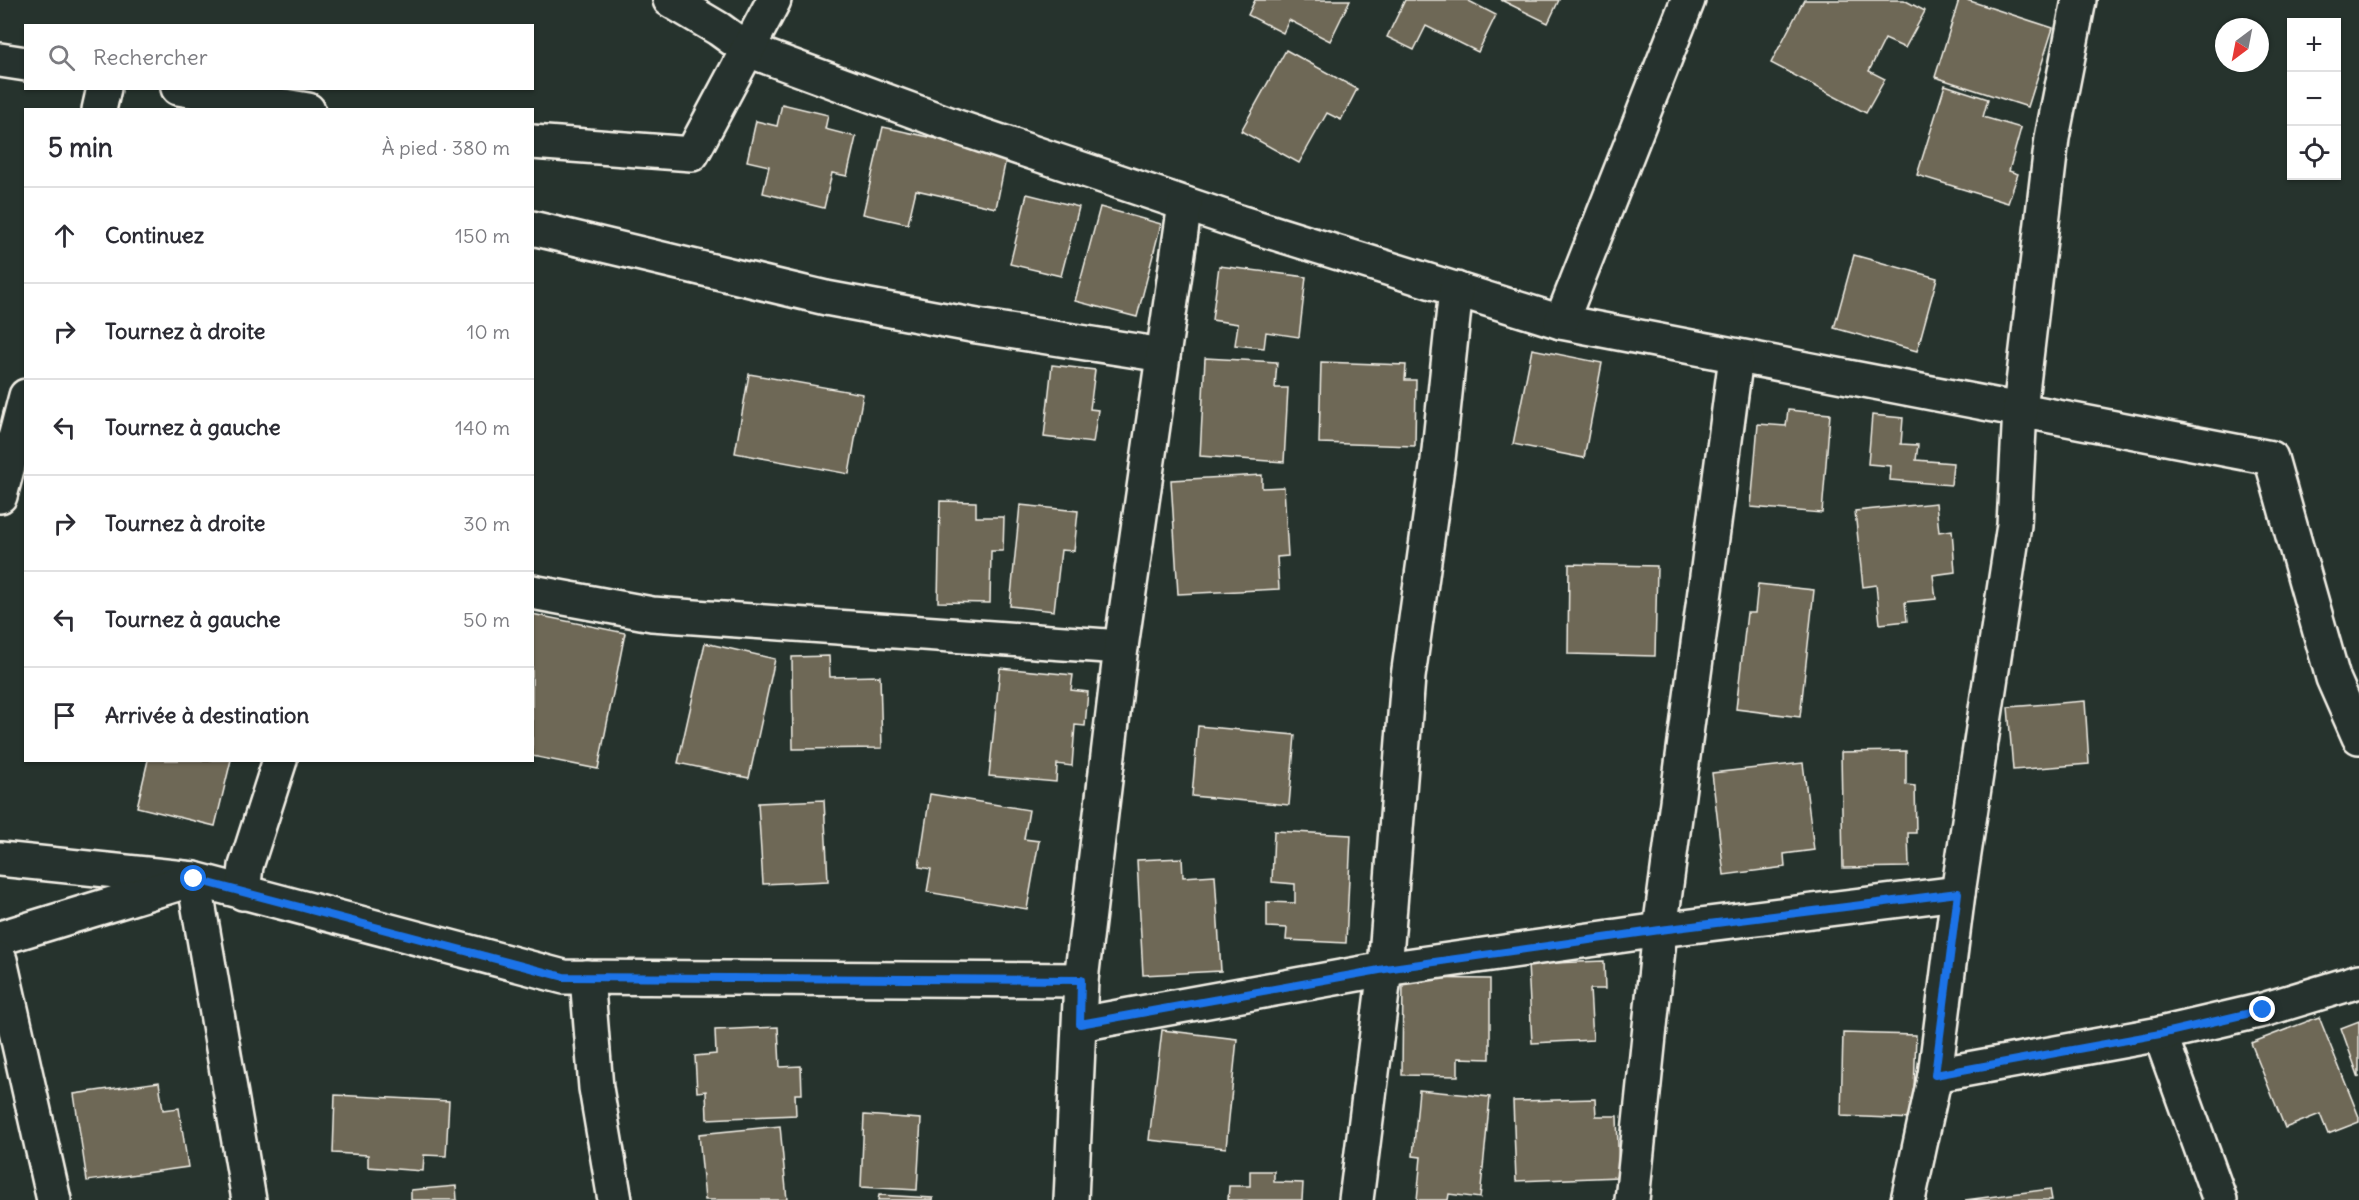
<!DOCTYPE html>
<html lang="fr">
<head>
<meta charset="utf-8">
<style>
  :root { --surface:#fff; --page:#f2f2f3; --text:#2b2b33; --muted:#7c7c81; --line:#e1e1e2 }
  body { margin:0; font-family:Delius,sans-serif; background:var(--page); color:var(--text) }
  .controls { position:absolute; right:18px; top:18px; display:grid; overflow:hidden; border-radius:0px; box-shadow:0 2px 4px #0004 }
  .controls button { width:54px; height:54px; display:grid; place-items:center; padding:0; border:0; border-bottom:2px solid var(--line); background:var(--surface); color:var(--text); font:30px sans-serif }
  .compass { position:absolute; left:2215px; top:18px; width:54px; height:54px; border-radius:50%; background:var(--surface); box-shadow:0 2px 4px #0004; rotate:212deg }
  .stop { position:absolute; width:18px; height:18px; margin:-14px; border:4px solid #1a73e8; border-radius:50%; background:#fff }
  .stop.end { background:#1a73e8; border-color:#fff; box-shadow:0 2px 6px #0008 }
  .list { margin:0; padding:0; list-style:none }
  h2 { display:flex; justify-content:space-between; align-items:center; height:78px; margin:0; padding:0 24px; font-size:26px }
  h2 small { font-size:20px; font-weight:400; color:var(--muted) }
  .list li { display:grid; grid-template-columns:39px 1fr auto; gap:18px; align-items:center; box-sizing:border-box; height:96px; padding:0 24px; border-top:2px solid var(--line) }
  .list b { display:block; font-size:22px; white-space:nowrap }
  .list em { font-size:20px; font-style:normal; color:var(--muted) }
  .icon { flex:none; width:33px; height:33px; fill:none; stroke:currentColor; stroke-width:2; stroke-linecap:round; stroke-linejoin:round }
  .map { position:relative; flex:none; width:2359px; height:1200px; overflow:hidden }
  .search { position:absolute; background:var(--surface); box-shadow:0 2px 4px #0004; left:24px; top:24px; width:510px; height:66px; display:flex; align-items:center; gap:15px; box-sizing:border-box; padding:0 21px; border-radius:0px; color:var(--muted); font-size:22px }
  .panel { position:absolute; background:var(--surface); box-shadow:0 2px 4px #0004; left:24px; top:108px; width:510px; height:654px; border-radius:0px }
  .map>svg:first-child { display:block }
</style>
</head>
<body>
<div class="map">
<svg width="2359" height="1200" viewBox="0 0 2359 1200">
  <rect width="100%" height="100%" fill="#26332d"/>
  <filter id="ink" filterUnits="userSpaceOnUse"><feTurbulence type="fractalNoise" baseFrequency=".0167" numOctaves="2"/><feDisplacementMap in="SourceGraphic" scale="12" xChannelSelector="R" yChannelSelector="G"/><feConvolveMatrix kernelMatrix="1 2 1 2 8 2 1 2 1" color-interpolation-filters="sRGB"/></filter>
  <g filter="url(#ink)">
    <g fill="#6e6756" stroke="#f4f1e8" stroke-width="1.5">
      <polygon points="1255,0 1350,0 1330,41 1289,20 1283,33 1248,15"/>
      <polygon points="1405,0 1467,0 1496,15 1478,52 1426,26 1414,50 1387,37"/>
      <polygon points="1501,0 1559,0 1548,23"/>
      <polygon points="1804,0 1904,0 1925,11 1905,48 1885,39 1869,71 1885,79 1866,113 1771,63"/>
      <polygon points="1959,0 1967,0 2053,28 2028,107 1935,77"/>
      <polygon points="1286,50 1357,89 1341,120 1327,113 1299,163 1241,131"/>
      <polygon points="1945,85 1988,99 1983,117 2021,128 2009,171 2018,174 2008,203 1917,175"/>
      <polygon points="782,104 828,115 825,129 856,137 847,176 832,173 824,208 763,193 769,166 747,161 756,121 777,126"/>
      <polygon points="883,127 1007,154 996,208 916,190 908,224 863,214"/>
      <polygon points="1027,194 1079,207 1061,276 1010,264"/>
      <polygon points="1100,207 1161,224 1137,317 1075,301"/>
      <polygon points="1854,255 1937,278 1917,351 1834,328"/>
      <polygon points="1219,266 1306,277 1299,337 1266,332 1264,348 1235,345 1238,324 1212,320"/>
      <polygon points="1532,349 1602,363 1584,458 1513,444"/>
      <polygon points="1205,358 1277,362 1275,388 1288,388 1284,462 1200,456"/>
      <polygon points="1321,362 1406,365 1405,380 1416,380 1415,446 1319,443"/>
      <polygon points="1052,365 1095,370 1090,409 1098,410 1093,443 1044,437"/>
      <polygon points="749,374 863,394 849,474 735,453"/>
      <polygon points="1788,410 1830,414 1822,513 1751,507 1758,424 1786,426"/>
      <polygon points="1872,415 1903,418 1901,444 1918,445 1916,460 1953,463 1951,485 1890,480 1891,466 1868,464"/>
      <polygon points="1262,475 1262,488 1284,487 1288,556 1277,557 1279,589 1178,594 1171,480"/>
      <polygon points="940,501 976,502 976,517 1004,517 1003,551 991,551 990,603 938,602"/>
      <polygon points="1936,503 1939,532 1952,530 1955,572 1933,575 1936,599 1905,602 1907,621 1880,624 1876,585 1863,587 1855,511"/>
      <polygon points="1020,505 1078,511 1074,551 1061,550 1054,611 1010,606"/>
      <polygon points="1569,564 1657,566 1655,656 1568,654"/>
      <polygon points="1758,584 1814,590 1800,717 1736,709 1747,613 1755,613"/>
      <polygon points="532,614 625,633 598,769 532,756"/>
      <polygon points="705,643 775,659 749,778 678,763"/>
      <polygon points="829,656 830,677 880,676 882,748 793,749 792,657"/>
      <polygon points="1000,668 1073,675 1071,690 1088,692 1085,726 1075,725 1072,766 1057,764 1056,782 989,776"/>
      <polygon points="2085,701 2089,764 2013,770 2008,707"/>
      <polygon points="1198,726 1295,735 1289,805 1192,796"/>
      <polygon points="1906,751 1906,785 1915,786 1916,833 1908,833 1909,867 1843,868 1841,752"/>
      <polygon points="148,760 231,760 215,826 137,807"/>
      <polygon points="1803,763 1814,850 1784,854 1785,867 1724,875 1712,773"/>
      <polygon points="930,794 1029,810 1024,839 1039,841 1027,909 927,892 931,869 919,867"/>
      <polygon points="824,800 828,881 763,884 758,803"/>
      <polygon points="1274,831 1351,835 1346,943 1286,940 1287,928 1267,927 1267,902 1295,903 1295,884 1272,882"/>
      <polygon points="1182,858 1183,877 1215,875 1221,971 1143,975 1137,860"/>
      <polygon points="1604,961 1605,989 1590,989 1593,1040 1532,1043 1528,964"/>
      <polygon points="1403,978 1490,979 1490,1059 1458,1058 1458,1076 1402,1075"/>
      <polygon points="2319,1017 2359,1117 2359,1122 2328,1134 2320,1114 2285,1128 2251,1043"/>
      <polygon points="2359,1021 2359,1078 2341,1028"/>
      <polygon points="778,1027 780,1067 801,1066 802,1094 795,1094 796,1115 707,1119 706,1091 697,1092 695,1056 716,1054 715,1030"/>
      <polygon points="1162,1030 1237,1039 1226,1148 1149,1140"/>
      <polygon points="1843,1033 1916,1035 1913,1119 1841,1116"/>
      <polygon points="159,1082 163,1110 179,1108 188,1167 87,1181 74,1094"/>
      <polygon points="1419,1090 1490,1097 1480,1198 1449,1194 1448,1200 1417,1200 1421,1157 1413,1156"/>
      <polygon points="335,1095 449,1101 446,1156 424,1155 423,1171 368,1167 368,1155 333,1153"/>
      <polygon points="1595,1099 1596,1116 1617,1116 1619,1177 1516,1181 1513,1101"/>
      <polygon points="864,1115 921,1119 917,1190 861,1187"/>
      <polygon points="780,1126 787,1200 705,1200 699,1134"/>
      <polygon points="1250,1171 1274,1171 1274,1182 1303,1183 1302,1200 1228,1200 1229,1186 1250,1186"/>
      <polygon points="456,1186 457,1200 411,1200 411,1190"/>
      <polygon points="2050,1189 2052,1200 1965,1200"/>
      <polygon points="879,1195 933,1198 933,1200 878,1200"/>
    </g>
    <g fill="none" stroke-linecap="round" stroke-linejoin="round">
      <g stroke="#f4f1e8" stroke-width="38">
        <g id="minor">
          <polyline points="670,0 719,29 748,50 960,128 1239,222 1561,322 2271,458 2333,678 2359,737"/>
          <polyline points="0,60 26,64"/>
          <polyline points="178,88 308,110"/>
          <polyline points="99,110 104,88"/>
          <polyline points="532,142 692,154 774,0"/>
          <polyline points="532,228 826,298 977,326 1163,355"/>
          <polyline points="1561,322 1688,0"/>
          <polyline points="0,496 26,396"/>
          <polyline points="532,592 652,614 1121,647"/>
          <polyline points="0,859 194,879 564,977 1081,980"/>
          <polyline points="243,893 246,866 280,760"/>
          <polyline points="0,938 194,879 249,1200"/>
          <polyline points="0,960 54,1200"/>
          <polyline points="587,977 596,1088 615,1200"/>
          <polyline points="1080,1024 1385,969 1660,930 1958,893"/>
          <polyline points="2160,1034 2220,1200"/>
          <polyline points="1935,1075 2160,1034 2263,1010 2359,981"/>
          <polyline points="1071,1200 1081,980 1121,647 1185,204"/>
          <polyline points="1356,1200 1385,969 1408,677 1438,460 1456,289"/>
          <polyline points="1632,1200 1660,930 1736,357"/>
          <polyline points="1908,1200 1935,1075 1958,893 2014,525 2020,409 2052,138 2079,0"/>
        </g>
      </g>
      <use href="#minor" stroke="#26332d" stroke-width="33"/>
    </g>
  </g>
  <g fill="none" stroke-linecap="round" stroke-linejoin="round" filter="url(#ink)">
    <polyline stroke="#1a73e8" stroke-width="8" points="194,879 564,977 1081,980 1080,1024 1385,969 1660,930 1958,893 1935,1075 2160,1034 2263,1010"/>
  </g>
</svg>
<div class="controls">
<button>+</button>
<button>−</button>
<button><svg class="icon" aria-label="locate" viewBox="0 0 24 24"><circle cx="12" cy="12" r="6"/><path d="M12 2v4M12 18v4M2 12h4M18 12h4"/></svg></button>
</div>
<svg class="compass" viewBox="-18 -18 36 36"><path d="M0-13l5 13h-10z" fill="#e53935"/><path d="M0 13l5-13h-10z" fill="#7c7c81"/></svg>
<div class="stop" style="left:194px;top:879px"></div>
<div class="stop end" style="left:2263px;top:1010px"></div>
<div class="search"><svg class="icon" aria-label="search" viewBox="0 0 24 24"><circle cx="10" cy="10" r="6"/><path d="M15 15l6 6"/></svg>Rechercher</div>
<section class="panel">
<h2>5 min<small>À pied · 380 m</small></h2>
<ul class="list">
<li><svg class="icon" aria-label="ahead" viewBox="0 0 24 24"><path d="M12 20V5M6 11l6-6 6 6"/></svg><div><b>Continuez</b></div><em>150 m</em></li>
<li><svg class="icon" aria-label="right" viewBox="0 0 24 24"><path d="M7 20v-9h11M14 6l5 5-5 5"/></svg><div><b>Tournez à droite</b></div><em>10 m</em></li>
<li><svg class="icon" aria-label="left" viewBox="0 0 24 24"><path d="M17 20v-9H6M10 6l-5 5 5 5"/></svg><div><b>Tournez à gauche</b></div><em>140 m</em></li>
<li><svg class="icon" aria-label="right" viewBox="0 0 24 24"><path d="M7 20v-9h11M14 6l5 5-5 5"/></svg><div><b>Tournez à droite</b></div><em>30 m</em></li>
<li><svg class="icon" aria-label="left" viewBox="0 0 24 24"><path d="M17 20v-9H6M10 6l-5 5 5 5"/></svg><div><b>Tournez à gauche</b></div><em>50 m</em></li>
<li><svg class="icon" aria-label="arrive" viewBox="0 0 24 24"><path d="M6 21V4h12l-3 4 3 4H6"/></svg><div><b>Arrivée à destination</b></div></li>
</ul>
</section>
</div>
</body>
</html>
